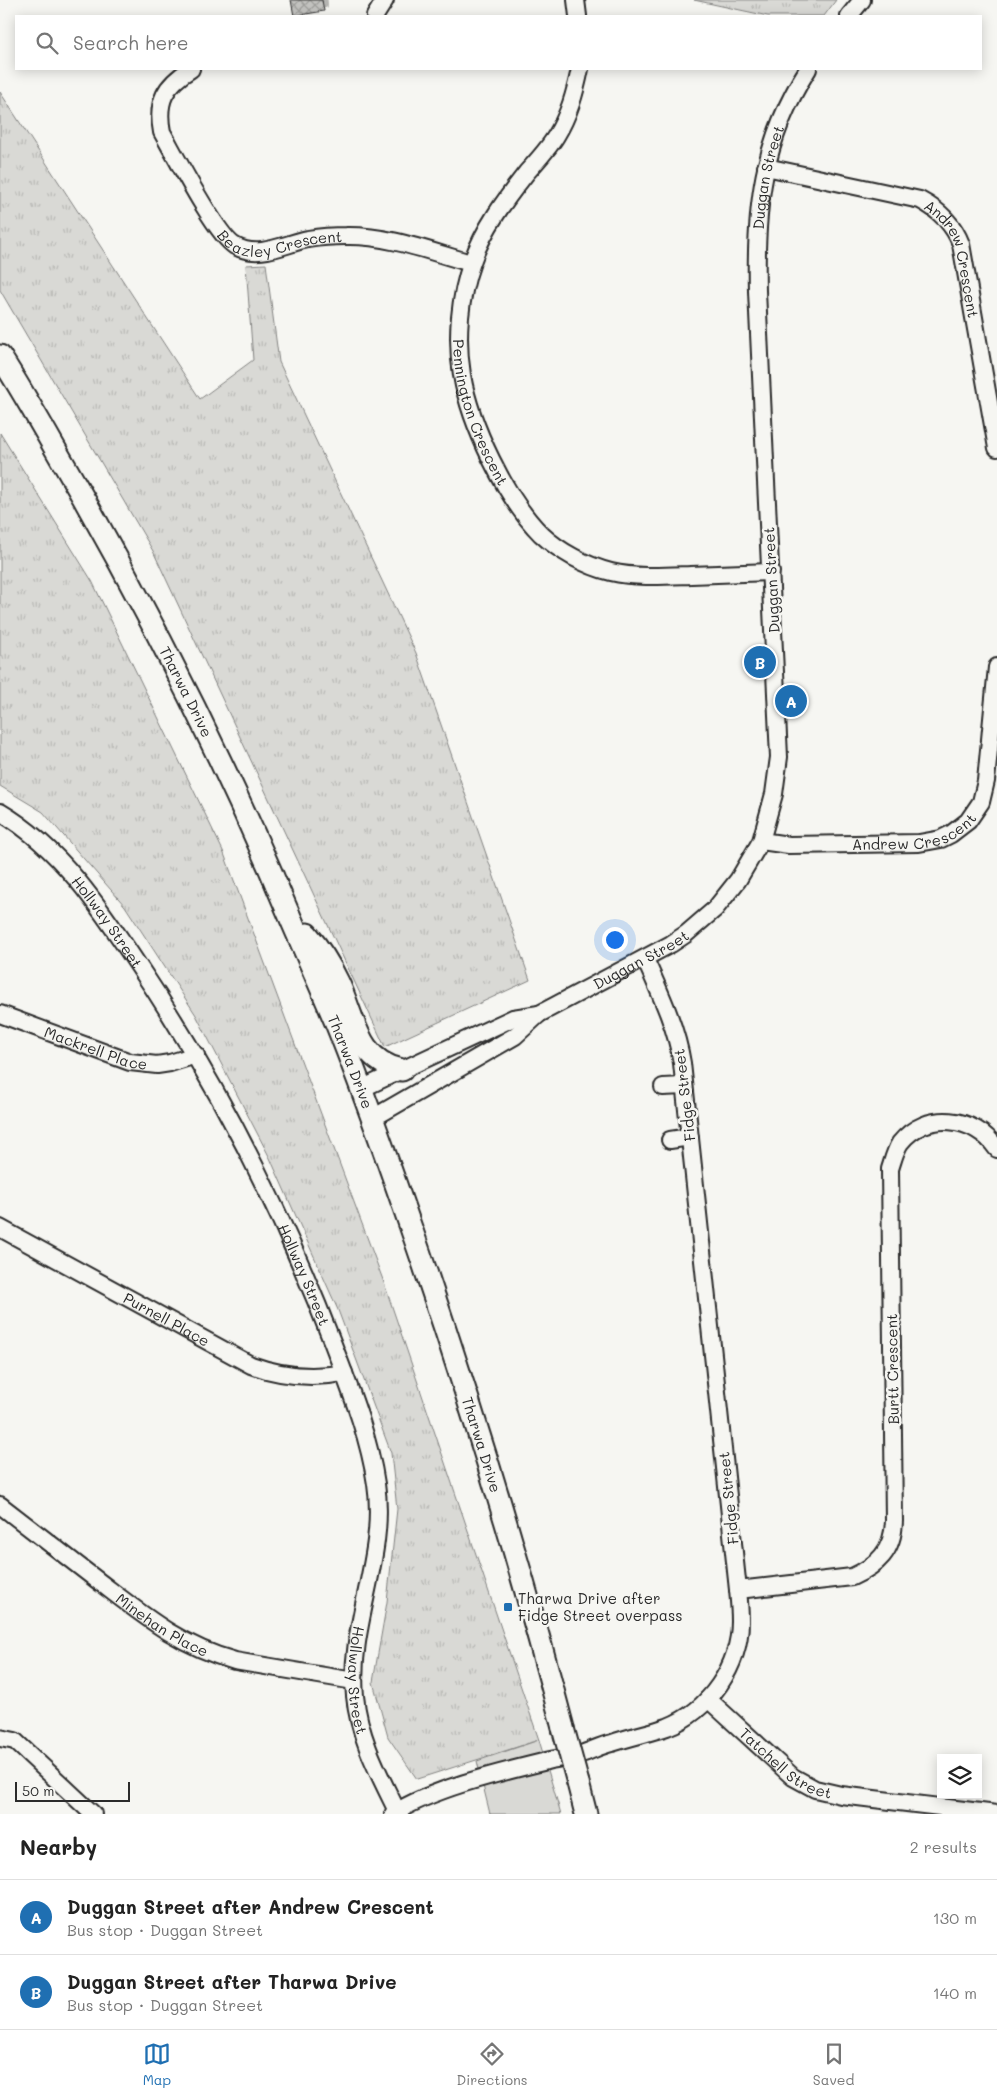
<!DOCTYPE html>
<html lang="en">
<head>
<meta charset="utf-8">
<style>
  :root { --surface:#fff; --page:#f2f2f2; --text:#222; --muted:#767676; --line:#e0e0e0; --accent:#1f6fb2 }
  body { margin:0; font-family:Mali,sans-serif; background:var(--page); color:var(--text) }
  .controls { position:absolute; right:15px; bottom:15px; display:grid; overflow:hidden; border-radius:0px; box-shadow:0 2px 12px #0003 }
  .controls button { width:45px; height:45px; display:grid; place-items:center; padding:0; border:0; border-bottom:1px solid var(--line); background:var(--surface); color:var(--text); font:25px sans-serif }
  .scale { position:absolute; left:15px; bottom:12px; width:115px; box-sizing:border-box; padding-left:5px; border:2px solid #2b2b2b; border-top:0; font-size:14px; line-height:18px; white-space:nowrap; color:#2b2b2b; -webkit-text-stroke:4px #f6f6f2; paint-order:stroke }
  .you { position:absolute; left:614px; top:939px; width:18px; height:18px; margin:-12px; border:4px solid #fff; border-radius:50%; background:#1a73e8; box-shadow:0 0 0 8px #1a73e833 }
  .badge { display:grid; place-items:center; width:32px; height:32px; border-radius:50%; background:var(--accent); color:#fff; font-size:16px; font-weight:700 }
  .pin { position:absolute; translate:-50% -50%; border:2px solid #fff; box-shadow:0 1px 5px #0006 }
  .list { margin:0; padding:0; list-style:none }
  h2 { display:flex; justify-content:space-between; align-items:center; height:65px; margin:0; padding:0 20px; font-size:21px }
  h2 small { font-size:16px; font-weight:400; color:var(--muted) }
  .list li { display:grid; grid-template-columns:32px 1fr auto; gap:15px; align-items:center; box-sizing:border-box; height:75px; padding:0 20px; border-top:1px solid var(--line) }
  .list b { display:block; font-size:19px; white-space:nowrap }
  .list p { margin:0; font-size:16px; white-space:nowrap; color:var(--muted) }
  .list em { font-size:16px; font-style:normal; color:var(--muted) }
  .icon { flex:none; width:28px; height:28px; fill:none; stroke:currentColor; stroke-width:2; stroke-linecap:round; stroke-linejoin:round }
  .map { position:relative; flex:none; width:997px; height:1814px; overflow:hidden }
  .search { position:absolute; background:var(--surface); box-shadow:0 2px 12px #0003; left:15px; right:15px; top:15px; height:55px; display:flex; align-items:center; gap:12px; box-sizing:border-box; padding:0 18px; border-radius:0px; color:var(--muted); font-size:19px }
  .sheet { height:215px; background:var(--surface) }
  nav { display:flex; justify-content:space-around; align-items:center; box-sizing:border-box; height:70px; border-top:1px solid var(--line); background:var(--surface); font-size:14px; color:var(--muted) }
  nav a { display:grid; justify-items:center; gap:2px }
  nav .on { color:var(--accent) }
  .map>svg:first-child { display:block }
</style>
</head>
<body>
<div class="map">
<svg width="997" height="1814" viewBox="0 0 997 1814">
  <defs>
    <pattern id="grass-tufts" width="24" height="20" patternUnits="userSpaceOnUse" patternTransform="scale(1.25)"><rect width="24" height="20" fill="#d9d9d5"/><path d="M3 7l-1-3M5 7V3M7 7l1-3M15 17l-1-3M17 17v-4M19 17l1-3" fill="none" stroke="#babab7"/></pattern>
    <pattern id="building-cross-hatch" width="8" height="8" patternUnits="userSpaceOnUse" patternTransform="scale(1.25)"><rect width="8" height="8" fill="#c3c3c0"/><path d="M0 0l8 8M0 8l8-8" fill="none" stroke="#9f9f9c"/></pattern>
    <filter id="shadow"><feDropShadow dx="4.5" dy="-4.5" stdDeviation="0" flood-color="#0004"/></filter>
  </defs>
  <rect width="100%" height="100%" fill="#f6f6f2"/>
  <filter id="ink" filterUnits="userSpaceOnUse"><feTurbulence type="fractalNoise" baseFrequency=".02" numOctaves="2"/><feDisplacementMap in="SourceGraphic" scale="10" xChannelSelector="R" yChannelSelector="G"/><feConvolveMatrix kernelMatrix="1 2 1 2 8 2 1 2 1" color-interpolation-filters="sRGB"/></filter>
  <g filter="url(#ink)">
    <g fill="url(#grass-tufts)" stroke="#828280">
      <polygon points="694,0 836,0 824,16 768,16"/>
      <polygon points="0,92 200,399 253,360 246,265 266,264 279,362 416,653 530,980 385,1047 153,551 0,290"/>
      <polygon points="0,433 92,581 223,851 383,1280 539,1740 417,1779 388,1737 373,1682 387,1602 397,1509 391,1453 338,1310 270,1158 196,1015 125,906 43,812 0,786"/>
    </g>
    <polygon fill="#d9d9d5" stroke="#828280" points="539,1740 561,1814 490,1814 477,1761"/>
    <polygon fill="url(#building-cross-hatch)" stroke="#2b2b2b" filter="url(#shadow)" points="291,0 322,0 324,11 294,16"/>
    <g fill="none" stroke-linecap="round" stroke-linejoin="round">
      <g stroke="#2b2b2b" stroke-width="20">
        <g id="minor">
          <polyline points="576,0 578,16"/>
          <polyline points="375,16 385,0"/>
          <polyline points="849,16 862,0"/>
          <path id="s1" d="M 191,69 C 165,85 156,101 162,132 C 175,155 216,235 235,246 C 259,259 284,244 308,239 C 320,237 334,236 346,236 C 388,235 431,252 471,263"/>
          <path id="s2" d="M 580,69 C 575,93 569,115 556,136 C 548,149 537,161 527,172 C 505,200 484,228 472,262 C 459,298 456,339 462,375 C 470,424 506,499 541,534 C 559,551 586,566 611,572 C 637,578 664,576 691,575 C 717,574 744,573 771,572"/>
          <path id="s3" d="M 766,167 L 920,200 C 939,210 953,223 961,244 L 997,448"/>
          <path id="s4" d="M 0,812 C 60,847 101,909 138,965 C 218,1084 282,1211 333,1344 C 350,1389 369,1436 376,1484 C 387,1556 348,1625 355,1696 C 359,1738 379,1774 397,1811"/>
          <path id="s5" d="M 761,841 L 789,845 L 919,843 L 941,839 L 951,834 L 968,821 L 981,802 L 986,781 L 997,667"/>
          <path id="s6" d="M 0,1014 L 130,1062 L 157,1065 L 170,1063 L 196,1055"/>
          <polyline points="663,1087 684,1086"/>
          <polyline points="361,1089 513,1018 539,1014"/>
          <path id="s7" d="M 373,1118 L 515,1036 L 539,1014 L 671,944 L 686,934 L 715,909 L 738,880 L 761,841 L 774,794 L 779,757 L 757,291 C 755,208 762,141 808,69"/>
          <polyline points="670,1140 690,1137"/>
          <path id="s8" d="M 0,1228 L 251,1365 C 281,1376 312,1379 344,1373"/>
          <path id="s9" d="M 0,1505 C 32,1530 65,1555 97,1580 C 143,1615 178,1645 235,1661 L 354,1681"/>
          <path d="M 738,1590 L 852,1577 C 878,1565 893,1551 894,1521 L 890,1169 C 893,1160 895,1151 900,1143 C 926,1110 975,1116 997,1149"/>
          <path id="s10" d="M 708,1699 L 793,1777 L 815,1789 L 841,1795 L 997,1814"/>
          <polyline points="0,1738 15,1741 93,1814"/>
          <path d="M 393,1814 C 431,1789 498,1773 543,1762 C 556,1758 571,1758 584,1753 C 593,1750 602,1745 612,1743 C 630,1737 649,1733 667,1727 C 709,1711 740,1666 740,1621 C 740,1610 739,1600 738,1590 L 682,1063 C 676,1026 660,993 645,959"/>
        </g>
      </g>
      <g stroke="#2b2b2b" stroke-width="25">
        <g id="major">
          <path id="s11" d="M 0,356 C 27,398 51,442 76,485 C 148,611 213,739 271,872 C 292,923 315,973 336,1023 C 366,1097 392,1173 418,1248 C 472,1406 521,1566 563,1728"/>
          <path d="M 307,934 C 319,948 330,965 338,982 C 355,1018 357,1061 402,1070"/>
          <polyline points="578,1783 586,1814"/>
        </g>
      </g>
      <use href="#minor" stroke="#f6f6f2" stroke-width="16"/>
      <use href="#major" stroke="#f6f6f2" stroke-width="21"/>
      <g stroke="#2b2b2b" stroke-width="25" stroke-linecap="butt">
        <polyline id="major-bridge" points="563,1728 578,1783"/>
      </g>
      <use href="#major-bridge" stroke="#f6f6f2" stroke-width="21"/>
    </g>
  </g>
  <rect fill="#1f6fb2" stroke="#f6f6f2" stroke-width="2" x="503" y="1602" width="10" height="10" rx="2.5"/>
  <g text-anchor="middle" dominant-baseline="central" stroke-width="5" stroke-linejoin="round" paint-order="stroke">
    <g font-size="15" fill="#2b2b2b" stroke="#f6f6f2">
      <text stroke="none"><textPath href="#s7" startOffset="1152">Duggan Street</textPath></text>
      <text stroke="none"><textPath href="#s1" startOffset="256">Beazley Crescent</textPath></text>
      <text stroke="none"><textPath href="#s3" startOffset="229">Andrew Crescent</textPath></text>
      <text stroke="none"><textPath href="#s2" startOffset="379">Pennington Crescent</textPath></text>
      <text transform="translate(771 580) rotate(-93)">Duggan Street</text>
      <text stroke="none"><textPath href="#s11" startOffset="384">Tharwa Drive</textPath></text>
      <text stroke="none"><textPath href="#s5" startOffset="156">Andrew Crescent</textPath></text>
      <text stroke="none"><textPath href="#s4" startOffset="155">Hollway Street</textPath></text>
      <text stroke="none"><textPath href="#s7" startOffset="312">Duggan Street</textPath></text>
      <text stroke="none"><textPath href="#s6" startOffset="102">Mackrell Place</textPath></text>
      <text stroke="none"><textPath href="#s11" startOffset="789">Tharwa Drive</textPath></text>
      <text transform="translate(684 1095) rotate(-97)">Fidge Street</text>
      <text stroke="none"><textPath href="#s4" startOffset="560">Hollway Street</textPath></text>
      <text stroke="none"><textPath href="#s8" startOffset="190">Purnell Place</textPath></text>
      <text transform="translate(892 1369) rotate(-91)">Burtt Crescent</text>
      <text stroke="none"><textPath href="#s11" startOffset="1194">Tharwa Drive</textPath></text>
      <text transform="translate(728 1498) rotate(-96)">Fidge Street</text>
      <text stroke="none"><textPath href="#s9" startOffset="202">Minehan Place</textPath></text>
      <text stroke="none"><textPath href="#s4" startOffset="980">Hollway Street</textPath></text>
      <text stroke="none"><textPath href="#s10" startOffset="102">Tatchell Street</textPath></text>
    </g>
    <g font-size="15" fill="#2b2b2b" stroke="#f6f6f2" text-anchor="start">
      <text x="518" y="1598">Tharwa Drive after<tspan x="518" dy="17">Fidge Street overpass</tspan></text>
    </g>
  </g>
</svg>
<div class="controls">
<button><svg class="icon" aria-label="layers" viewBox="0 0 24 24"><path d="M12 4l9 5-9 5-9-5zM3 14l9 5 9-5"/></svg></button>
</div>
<div class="scale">50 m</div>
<div class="you"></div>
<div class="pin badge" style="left:791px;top:701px">A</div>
<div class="pin badge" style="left:760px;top:662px">B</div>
<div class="search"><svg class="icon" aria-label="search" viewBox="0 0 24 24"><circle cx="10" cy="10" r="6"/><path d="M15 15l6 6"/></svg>Search here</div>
</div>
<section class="sheet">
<h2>Nearby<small>2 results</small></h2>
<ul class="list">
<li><span class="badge">A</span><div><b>Duggan Street after Andrew Crescent</b><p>Bus stop · Duggan Street</p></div><em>130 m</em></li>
<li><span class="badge">B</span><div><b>Duggan Street after Tharwa Drive</b><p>Bus stop · Duggan Street</p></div><em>140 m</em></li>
</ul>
</section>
<nav>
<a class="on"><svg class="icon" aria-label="map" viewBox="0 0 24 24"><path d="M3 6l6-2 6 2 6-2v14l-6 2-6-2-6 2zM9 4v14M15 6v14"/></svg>Map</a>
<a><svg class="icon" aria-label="directions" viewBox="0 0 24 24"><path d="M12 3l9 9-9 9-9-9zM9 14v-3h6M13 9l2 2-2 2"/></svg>Directions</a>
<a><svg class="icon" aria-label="saved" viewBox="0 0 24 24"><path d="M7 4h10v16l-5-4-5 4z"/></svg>Saved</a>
</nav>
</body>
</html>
